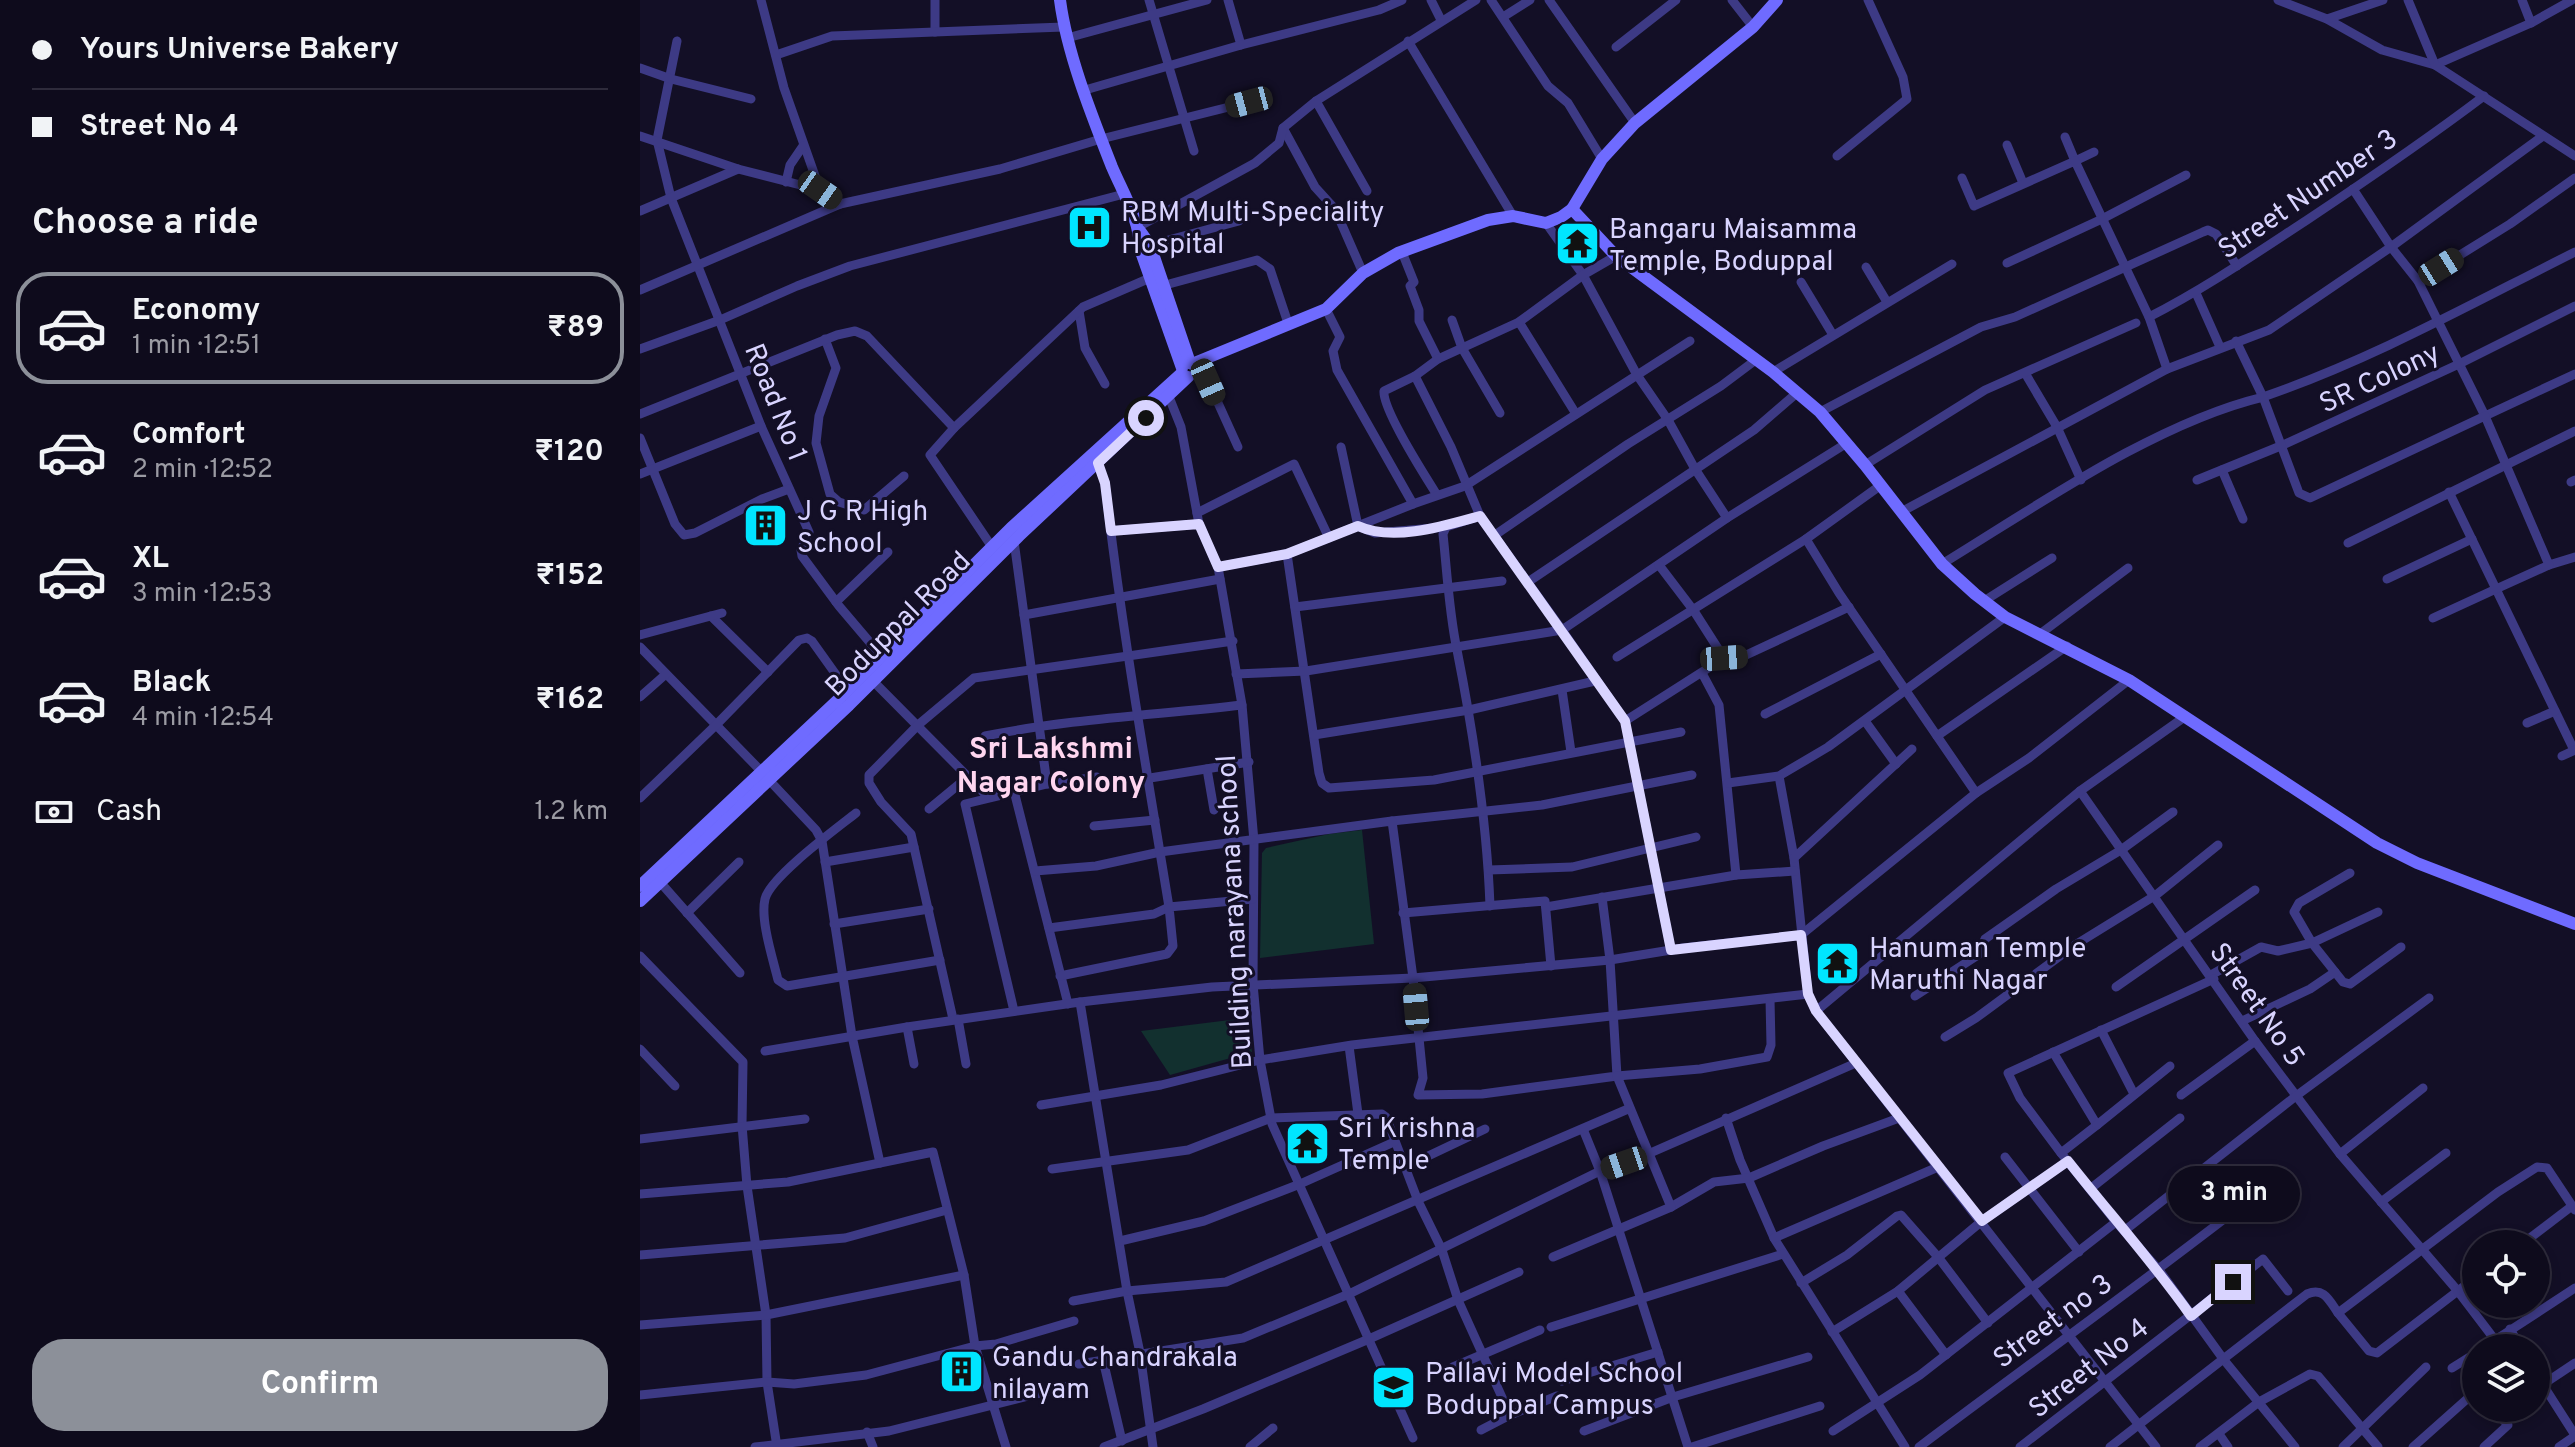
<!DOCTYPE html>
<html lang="en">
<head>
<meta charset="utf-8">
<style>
  body { margin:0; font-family:Overpass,sans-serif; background:#1c1929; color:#f1f3f6; height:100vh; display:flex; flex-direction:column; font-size:30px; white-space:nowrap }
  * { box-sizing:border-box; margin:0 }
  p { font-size:26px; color:#9b9ba3 }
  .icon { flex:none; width:44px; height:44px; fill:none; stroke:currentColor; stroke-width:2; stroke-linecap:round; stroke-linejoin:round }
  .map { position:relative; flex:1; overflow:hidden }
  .side { display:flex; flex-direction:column; background:#0e0b1c; width:640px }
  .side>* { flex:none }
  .hud { display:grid; align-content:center; height:176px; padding:0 32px; background:#0e0b1c }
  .tools { position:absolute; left:1822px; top:1230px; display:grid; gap:16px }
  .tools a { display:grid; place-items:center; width:88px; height:88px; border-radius:50%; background:#0e0b1c; box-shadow:0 4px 12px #0003,0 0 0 2px #2e2b3b; font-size:40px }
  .end { position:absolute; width:36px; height:36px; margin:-18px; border:10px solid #d9d4ff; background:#111; box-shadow:0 0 0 4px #111 }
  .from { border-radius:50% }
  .bubble { position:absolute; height:56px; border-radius:28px; background:#0e0b1c; box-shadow:0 4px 12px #0003,0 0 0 2px #2e2b3b; font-size:26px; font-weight:700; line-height:56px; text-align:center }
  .car { position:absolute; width:24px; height:48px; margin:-24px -12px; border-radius:10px; box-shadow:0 0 6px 2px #0007; background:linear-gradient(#222 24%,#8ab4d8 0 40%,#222 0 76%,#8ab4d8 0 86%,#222 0) }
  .hud b { display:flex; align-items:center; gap:28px; height:76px; font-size:30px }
  .hud b+b { border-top:2px solid #2e2b3b }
  .hud i { width:20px; height:20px; background:#f1f3f6 }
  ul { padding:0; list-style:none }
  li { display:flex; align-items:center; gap:24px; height:112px; margin:0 16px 12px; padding:0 16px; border:4px solid transparent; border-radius:32px }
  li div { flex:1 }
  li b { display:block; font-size:30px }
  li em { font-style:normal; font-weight:700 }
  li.current { border-color:#8c9099 }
  li>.icon { width:72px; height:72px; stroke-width:1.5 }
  h2 { padding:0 32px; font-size:36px; line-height:96px }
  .pay { display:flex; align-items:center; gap:20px; height:88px; padding:0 32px; font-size:30px }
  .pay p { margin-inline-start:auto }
  .button { display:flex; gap:16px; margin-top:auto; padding:16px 32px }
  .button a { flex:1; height:92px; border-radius:32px; background:#8c9099; color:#fff; font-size:32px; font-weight:700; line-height:92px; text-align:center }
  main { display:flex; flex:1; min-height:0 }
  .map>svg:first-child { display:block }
  .green { fill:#12302f }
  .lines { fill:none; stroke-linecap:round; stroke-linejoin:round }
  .street { stroke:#3d3a85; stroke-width:9 }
  .secondary { stroke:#6f6bff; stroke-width:12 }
  .route { stroke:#d9d4ff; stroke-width:10 }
  .labels { text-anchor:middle; stroke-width:6; stroke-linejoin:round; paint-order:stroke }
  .street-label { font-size:28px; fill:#d9d4ff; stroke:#130f26 }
  .poi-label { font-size:28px; fill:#d9d4ff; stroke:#130f26; text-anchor:start }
  .neighbourhood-label { font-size:30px; font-weight:bold; fill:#ffd6f0; stroke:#130f26 }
</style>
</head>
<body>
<main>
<section class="side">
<div class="hud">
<b><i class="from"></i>Yours Universe Bakery</b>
<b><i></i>Street No 4</b>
</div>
<h2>Choose a ride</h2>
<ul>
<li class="current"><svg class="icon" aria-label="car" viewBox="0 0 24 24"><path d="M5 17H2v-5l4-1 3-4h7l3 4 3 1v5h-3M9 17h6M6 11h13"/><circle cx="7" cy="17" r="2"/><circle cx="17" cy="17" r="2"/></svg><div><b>Economy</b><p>1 min · 12:51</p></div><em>₹89</em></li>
<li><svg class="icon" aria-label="car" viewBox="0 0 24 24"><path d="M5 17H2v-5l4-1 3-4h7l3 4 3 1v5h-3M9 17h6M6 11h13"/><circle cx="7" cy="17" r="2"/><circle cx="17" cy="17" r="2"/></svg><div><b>Comfort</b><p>2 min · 12:52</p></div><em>₹120</em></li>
<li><svg class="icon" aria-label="car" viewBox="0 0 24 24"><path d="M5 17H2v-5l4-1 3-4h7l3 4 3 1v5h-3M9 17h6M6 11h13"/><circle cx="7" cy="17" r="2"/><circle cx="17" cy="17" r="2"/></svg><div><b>XL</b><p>3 min · 12:53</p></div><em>₹152</em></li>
<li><svg class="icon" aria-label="car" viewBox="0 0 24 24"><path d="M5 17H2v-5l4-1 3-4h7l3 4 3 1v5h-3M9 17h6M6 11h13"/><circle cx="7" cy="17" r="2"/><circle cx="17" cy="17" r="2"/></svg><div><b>Black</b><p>4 min · 12:54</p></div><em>₹162</em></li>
</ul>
<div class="pay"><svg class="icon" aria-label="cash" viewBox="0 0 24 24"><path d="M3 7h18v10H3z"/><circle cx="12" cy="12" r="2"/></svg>Cash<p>1.2 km</p></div>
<div class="button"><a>Confirm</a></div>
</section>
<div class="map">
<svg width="1935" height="1447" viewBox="0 0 1935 1447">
  <rect width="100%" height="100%" fill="#130f26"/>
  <g class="green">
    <polygon points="722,830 734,944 620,958 622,853 626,848 689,834"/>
    <polygon points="606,1018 612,1052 530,1075 501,1031"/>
  </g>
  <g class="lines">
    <g class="street">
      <polyline points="509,0 554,151"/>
      <polyline points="588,0 601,45"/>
      <polyline points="791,0 801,20"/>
      <polyline points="851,0 908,86 928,103 962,159"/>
      <polyline points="909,0 995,123"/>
      <polyline points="1092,0 1113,27"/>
      <polyline points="1638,0 1687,19 1742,50 1795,65 1891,23 1932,0"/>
      <polyline points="1768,0 1795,65 1935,156"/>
      <polyline points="1882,0 1891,23"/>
      <polyline points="863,17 890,0"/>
      <polyline points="1687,19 1743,0"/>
      <polyline points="295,32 295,0"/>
      <polyline points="427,38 567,0"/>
      <polyline points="37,41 17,140 31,198 121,426 169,532 161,550 162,556 199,606 244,659"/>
      <polyline points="768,41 873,216"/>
      <polyline points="976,47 1036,0"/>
      <polyline points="136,55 192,36 424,27"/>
      <polyline points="0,68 31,79 111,99"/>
      <polyline points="445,90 601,45 739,10 762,0"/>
      <polyline points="676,101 727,191"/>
      <polyline points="643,128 675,187 695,209 723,273"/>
      <polyline points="0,136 98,169 180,190 144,88 121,0"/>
      <polyline points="1425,137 1435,161 1454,152"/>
      <polyline points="1367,145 1383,183"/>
      <polyline points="1197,156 1267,99 1263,77 1228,0"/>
      <polyline points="1322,178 1334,206 1435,161 1509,317 1527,369"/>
      <polyline points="146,182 150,165 163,146"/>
      <polyline points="1713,189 1751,247 1778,281 1845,416 1935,374"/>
      <polyline points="180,190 200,204 360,169 461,139 609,102"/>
      <polyline points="0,211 98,169"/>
      <polyline points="906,223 943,275 997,375 1028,420 1055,469 1087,518"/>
      <polyline points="498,227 615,163 639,143 643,128 676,101 836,0"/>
      <polyline points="510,245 599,221"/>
      <polyline points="762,252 774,282 770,286 779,310 779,321 798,359"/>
      <polyline points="1367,263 1462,219 1546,175"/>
      <polyline points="1226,267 1247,302"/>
      <polyline points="1778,281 1870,224 1935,178"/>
      <polyline points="1161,282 1193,335"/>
      <polyline points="518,287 617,260 630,269 648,323"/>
      <polyline points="0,290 200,204"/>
      <polyline points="1556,293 1580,347"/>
      <polyline points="686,309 700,337 693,351 697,370 773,504"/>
      <polyline points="439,311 445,348 465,384"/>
      <path d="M1509,317C1564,289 1615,254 1667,220C1727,180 1786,140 1844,96"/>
      <polyline points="812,320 822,348 860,413"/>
      <polyline points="879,322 936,414"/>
      <polyline points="185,339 196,368 179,416 176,443 190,494 199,502 224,510 264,476"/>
      <path d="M1596,341L1623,397C1731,360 1833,303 1935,252"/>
      <polyline points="0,349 80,320 157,286 210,266 484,194"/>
      <polyline points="559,361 598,447"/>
      <polyline points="1133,372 1312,264"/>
      <polyline points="1385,373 1417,427 1441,480"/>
      <polyline points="775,376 811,447 840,516 922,630 1087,518 1207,443"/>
      <polyline points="529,397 541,427 559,524 578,567 602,705 614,841 613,984 620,1060 632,1124 773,1438"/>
      <polyline points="1180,412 1341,327 1375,317 1563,232 1568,230 1576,234 1597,266"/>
      <polyline points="0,414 197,335 215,331 227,336 314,428 443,307 510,278"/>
      <polyline points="314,428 290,455 352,547"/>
      <polyline points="0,438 35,524 44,535 55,533 122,499 149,489"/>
      <polyline points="701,447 718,526 735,533 806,527"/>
      <polyline points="1225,465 1345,390 1496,323"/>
      <polyline points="1582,470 1603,519"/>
      <polyline points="0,474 121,426"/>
      <polyline points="1557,480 1643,445 1819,364 1935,306"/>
      <polyline points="1931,482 1935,480"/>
      <polyline points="1241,485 1166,539 1199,593 1336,793"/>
      <path d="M797,495C785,476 742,409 744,391L775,376L798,359L879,322L943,275L976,256"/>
      <polyline points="1261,512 1527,369 1629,330 1751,247 1903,136"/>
      <polyline points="557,513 654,464 689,538"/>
      <path d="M840,516L806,527L803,534C807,572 809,612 817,650C833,731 847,824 850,906"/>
      <polyline points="471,531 559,524"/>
      <polyline points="855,535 988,444 1081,386 1117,359"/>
      <polyline points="374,541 407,784"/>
      <polyline points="1708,543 1935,431"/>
      <polyline points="647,554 679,773 682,783 689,788 794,780 1041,732"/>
      <path d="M1302,564C1397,506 1515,423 1623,397L1659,493L1670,498L1845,416L1909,565L1935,557"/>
      <polyline points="1019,565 1054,611 1084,658 1104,656 1209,607"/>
      <polyline points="1909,565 1856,589 1934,750"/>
      <polyline points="578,567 647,554 773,504 825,486 1050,341"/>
      <polyline points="1747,579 1832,539"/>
      <polyline points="888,582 1114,430 1158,392"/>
      <polyline points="1344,601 1412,558"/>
      <polyline points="196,602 248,552"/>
      <polyline points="655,607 862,581"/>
      <polyline points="384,615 580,579"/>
      <polyline points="71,616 128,672"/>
      <polyline points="1793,618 1856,589 1809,492"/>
      <polyline points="1400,634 1488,568"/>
      <polyline points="0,635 82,613"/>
      <polyline points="0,647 122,772"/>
      <polyline points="977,657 1166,539"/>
      <polyline points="1062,673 1079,705 1096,875"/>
      <polyline points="596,674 666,671 922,630 985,721 1031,950"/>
      <polyline points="233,681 348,797"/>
      <polyline points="922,690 931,752"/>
      <polyline points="0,697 26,674"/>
      <polyline points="1125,714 1241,654"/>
      <polyline points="985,721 1084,658"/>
      <polyline points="1225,721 1256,764"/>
      <polyline points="1887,723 1915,711"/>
      <polyline points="674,735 829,710 955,681"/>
      <path d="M345,736C429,719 516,715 602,705"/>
      <polyline points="1297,736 1427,646"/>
      <polyline points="1922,756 1935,750"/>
      <polyline points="567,769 574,810"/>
      <polyline points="1139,776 1154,858 1168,994 1176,1011 1516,1447"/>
      <polyline points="510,778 609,762"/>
      <polyline points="129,780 176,830 182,841 212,1036 240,1163"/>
      <polyline points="1088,783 1139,776 1188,747 1365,617"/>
      <polyline points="374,791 428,1004"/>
      <polyline points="1440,791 1615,1041 1700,1154 1783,1088"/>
      <polyline points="0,798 76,725 159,640 167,638 172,641 207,690"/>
      <polyline points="289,809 329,776"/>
      <path d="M216,813C196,829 130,877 125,899C120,920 133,959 138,980L147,986L300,960"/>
      <polyline points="752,821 902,805 1052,775"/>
      <polyline points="454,826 515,820"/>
      <polyline points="1154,858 1272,749"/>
      <polyline points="185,862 274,847"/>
      <polyline points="849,870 932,867 1056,837"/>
      <polyline points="395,871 456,866 520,852 752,821 773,978 783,1078 778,1095 842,1094 977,1076 970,960 962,897"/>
      <polyline points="20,882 100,973"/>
      <polyline points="906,907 1096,875 1155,871"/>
      <polyline points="47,913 99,862"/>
      <polyline points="763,913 905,901 911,966"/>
      <polyline points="194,924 289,909"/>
      <path d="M409,928L514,914L529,907C506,766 481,625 465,483L456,459"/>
      <polyline points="0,956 103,1062 102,1125 107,1186 126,1315 127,1382 137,1447"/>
      <polyline points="1695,972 1703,982 1710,984 1761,947"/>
      <polyline points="1571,975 1621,947 1638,951 1672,943 1738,912"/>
      <polyline points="420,976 527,954 533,946 529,907 613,899"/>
      <polyline points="1574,979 1368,1073 1380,1098 1421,1153 1476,1222 1519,1270 1584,1360 1655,1447"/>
      <polyline points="1476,987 1615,890"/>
      <polyline points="1275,996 1338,955 1345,939 1416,889 1481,850 1533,812"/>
      <polyline points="440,1002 572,987 773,978 970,960 1043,948 1161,935 1336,793 1389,758 1489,680"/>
      <polyline points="374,1011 325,804 407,784 457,777"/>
      <polyline points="1176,1011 1440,791 1546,716"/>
      <polyline points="313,1019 271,834 241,802 229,783 229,775 278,725 334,678 593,641"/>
      <polyline points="318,1019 326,1064"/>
      <polyline points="1602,1021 1670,989 1695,972 1672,943 1654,912 1659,903 1710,873"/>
      <polyline points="267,1027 274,1064"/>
      <polyline points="1461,1030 1494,1094"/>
      <polyline points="1305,1037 1336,1018 1435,945 1516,895 1578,845"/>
      <polyline points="709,1046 718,1114"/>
      <polyline points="0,1049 35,1086"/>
      <polyline points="125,1051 267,1027 440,1002 487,1291 500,1353 513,1447"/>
      <polyline points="1413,1052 1457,1125 1421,1153"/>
      <polyline points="1541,1095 1615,1041"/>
      <polyline points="401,1105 521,1085 620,1060 712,1045 1168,994"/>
      <polyline points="1086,1118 1100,1160 1134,1238 1265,1447"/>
      <polyline points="1457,1125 1530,1066"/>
      <polyline points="943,1129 960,1171 1048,1447"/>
      <polyline points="0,1139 165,1119"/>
      <polyline points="1700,1154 1817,1290 1855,1340"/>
      <polyline points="1365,1157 1439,1252"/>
      <polyline points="765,1167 845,1129"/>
      <polyline points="412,1169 548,1150 631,1118 742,1114 746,1117 778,1201 802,1250 818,1300 870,1415 917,1396"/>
      <polyline points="1450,1189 1540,1118"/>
      <polyline points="0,1194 148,1182 293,1152 324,1275 335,1346 366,1447"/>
      <polyline points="1741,1202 1806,1153"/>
      <polyline points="1031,1207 1074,1182 1109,1178 1183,1146 1259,1118"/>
      <polyline points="1484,1231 1656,1096 1789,998"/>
      <polyline points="1134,1238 1298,1167"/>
      <polyline points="480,1241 564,1221 660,1184 754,1142"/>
      <polyline points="1882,1244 1932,1206"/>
      <polyline points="0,1255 205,1238 307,1210"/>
      <polyline points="913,1257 1031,1207 977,1076 1060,1069 1127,1057 1131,1045 1130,999"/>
      <polyline points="1161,1283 1207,1255 1257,1216 1261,1215 1298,1257 1348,1323"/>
      <polyline points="1258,1291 1306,1355"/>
      <polyline points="433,1301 487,1291 586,1282 988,1109"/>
      <polyline points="1698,1313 1729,1351 1737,1353 1836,1277"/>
      <polyline points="0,1325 126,1315 324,1275"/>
      <polyline points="911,1327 1143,1254"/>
      <polyline points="1870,1329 1881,1348"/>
      <polyline points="1192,1332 1258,1291 1342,1221 1428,1161"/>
      <polyline points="1843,1348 1935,1288"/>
      <polyline points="463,1360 482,1441"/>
      <polyline points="439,1364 603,1338 709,1294 960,1171 1008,1154 1216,1063"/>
      <polyline points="813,1367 900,1330"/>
      <polyline points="1812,1368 1836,1353"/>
      <polyline points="1896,1374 1935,1435"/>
      <polyline points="922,1381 1018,1352"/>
      <polyline points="1902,1385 1935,1363"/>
      <polyline points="0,1395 127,1382 154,1384 226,1375 335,1346 356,1344 434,1321"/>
      <polyline points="841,1430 870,1415"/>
      <polyline points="944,1431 1033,1397 1168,1357"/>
      <polyline points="1193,1431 1280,1375 1476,1222"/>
      <polyline points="227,1432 233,1447"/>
      <polyline points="1579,1434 1588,1447"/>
      <polyline points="115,1447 249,1431 432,1385"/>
      <polyline points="464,1447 563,1409 729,1339 879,1272"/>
      <polyline points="610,1447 633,1428"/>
      <polyline points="1052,1447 1180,1406"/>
      <path d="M1279,1447C1389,1364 1501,1284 1610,1199"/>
      <polyline points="1380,1447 1623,1259 1648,1291"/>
      <path d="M1470,1447L1667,1294C1684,1287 1689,1300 1698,1313L1858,1192L1897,1167L1907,1168L1935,1210"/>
      <polyline points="1560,1447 1619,1402 1670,1374 1678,1376 1738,1447"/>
      <polyline points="1703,1447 1786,1367"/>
      <polyline points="1773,1447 1836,1391"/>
      <polyline points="1844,1447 1868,1425 1852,1408"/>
      <polyline points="1919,1447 1935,1436"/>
    </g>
    <g class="secondary">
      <path d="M420,0C427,54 452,116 472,167C483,193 500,220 500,249L542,368"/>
      <polyline points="932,209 976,256 1133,372 1180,412 1225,465 1302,564 1335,594 1365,617 1489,680 1737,843 1777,863 1935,924"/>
      <polyline points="500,231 510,245 550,363"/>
      <polyline points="552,364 686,309 723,273 758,253 848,220 873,216 906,223 921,217 932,209 962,159 995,123 1113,27 1137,0"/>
      <polyline points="0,886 202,696 371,528 542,373"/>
      <polyline points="0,901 209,705 379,536 548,377"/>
    </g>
  </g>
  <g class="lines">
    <path class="route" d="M506,418L458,463L465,483L471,531L559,524L578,567L647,554L718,526C753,542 804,526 840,516L985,721L1031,950L1161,935L1168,994L1176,1011L1342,1221L1428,1161C1469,1213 1513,1262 1551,1316L1593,1282"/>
  </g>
  <defs>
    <symbol id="hospital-square" viewBox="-11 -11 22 22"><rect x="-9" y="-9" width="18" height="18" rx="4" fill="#00e5ff" stroke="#130f26"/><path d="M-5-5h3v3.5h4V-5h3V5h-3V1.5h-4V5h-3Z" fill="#111"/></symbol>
    <symbol id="temple-square" viewBox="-11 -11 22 22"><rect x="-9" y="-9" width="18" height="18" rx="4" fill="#00e5ff" stroke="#130f26"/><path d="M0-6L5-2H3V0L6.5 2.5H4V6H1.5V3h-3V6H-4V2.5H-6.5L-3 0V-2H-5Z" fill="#111"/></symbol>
    <symbol id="building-square" viewBox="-11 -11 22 22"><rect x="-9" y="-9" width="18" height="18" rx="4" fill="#00e5ff" stroke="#130f26"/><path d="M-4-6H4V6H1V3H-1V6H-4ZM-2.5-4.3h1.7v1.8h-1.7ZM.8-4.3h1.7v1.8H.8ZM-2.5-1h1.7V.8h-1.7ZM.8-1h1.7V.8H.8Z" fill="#111"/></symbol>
    <symbol id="school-square" viewBox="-11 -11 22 22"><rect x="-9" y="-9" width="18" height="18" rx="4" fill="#00e5ff" stroke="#130f26"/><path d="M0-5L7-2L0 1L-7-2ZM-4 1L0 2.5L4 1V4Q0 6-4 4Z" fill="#111"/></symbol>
  </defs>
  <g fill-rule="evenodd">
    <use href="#hospital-square" x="424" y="202" width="51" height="51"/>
    <use href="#temple-square" x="912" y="218" width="51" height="51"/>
    <use href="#building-square" x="100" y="500" width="51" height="51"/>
    <use href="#temple-square" x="1172" y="938" width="51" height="51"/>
    <use href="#temple-square" x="642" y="1118" width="51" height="51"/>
    <use href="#building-square" x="296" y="1346" width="51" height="51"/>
    <use href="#school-square" x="728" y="1362" width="51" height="51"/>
  </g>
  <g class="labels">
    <g class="street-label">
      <text transform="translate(1667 193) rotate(-34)" y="10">Street Number 3</text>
      <text transform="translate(1739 377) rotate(-25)" y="10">SR Colony</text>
      <text transform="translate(137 402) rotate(68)" y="10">Road No 1</text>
      <text transform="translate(257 623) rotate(-45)" y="10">Boduppal Road</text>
      <text transform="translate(593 912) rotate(-93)" y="10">Building narayana school</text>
      <text transform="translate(1618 1004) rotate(55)" y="10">Street No 5</text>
      <text transform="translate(1412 1320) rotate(-36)" y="10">Street no 3</text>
      <text transform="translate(1448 1367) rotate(-38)" y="10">Street No 4</text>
    </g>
    <g class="poi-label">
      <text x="481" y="221">RBM Multi-Speciality<tspan x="481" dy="32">Hospital</tspan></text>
      <text x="969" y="238">Bangaru Maisamma<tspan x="969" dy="32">Temple, Boduppal</tspan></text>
      <text x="157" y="520">J G R High<tspan x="157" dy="32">School</tspan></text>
      <text x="1229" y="957">Hanuman Temple<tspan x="1229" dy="32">Maruthi Nagar</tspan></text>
      <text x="698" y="1137">Sri Krishna<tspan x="698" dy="32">Temple</tspan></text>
      <text x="352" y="1366">Gandu Chandrakala<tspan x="352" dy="32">nilayam</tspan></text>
      <text x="785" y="1382">Pallavi Model School<tspan x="785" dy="32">Boduppal Campus</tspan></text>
    </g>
    <g class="neighbourhood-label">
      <text x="411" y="758">Sri Lakshmi<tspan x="411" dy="34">Nagar Colony</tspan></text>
    </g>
  </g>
</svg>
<div class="tools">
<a><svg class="icon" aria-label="locate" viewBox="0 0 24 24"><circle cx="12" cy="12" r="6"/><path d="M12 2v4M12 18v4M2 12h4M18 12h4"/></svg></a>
<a><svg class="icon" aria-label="layers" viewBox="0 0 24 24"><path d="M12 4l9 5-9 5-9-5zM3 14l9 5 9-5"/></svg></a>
</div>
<i class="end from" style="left:506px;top:418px"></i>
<i class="end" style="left:1593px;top:1282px"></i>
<div class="bubble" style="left:1528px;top:1166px;width:132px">3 min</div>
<i class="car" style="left:609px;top:102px;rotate:255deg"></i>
<i class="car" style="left:180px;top:190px;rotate:125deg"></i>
<i class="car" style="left:1801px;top:267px;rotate:58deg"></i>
<i class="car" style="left:568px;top:382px;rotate:156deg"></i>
<i class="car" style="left:1084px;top:658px;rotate:86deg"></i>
<i class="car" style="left:776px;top:1007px;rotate:355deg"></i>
<i class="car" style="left:984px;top:1163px;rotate:251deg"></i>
</div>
</main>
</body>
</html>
